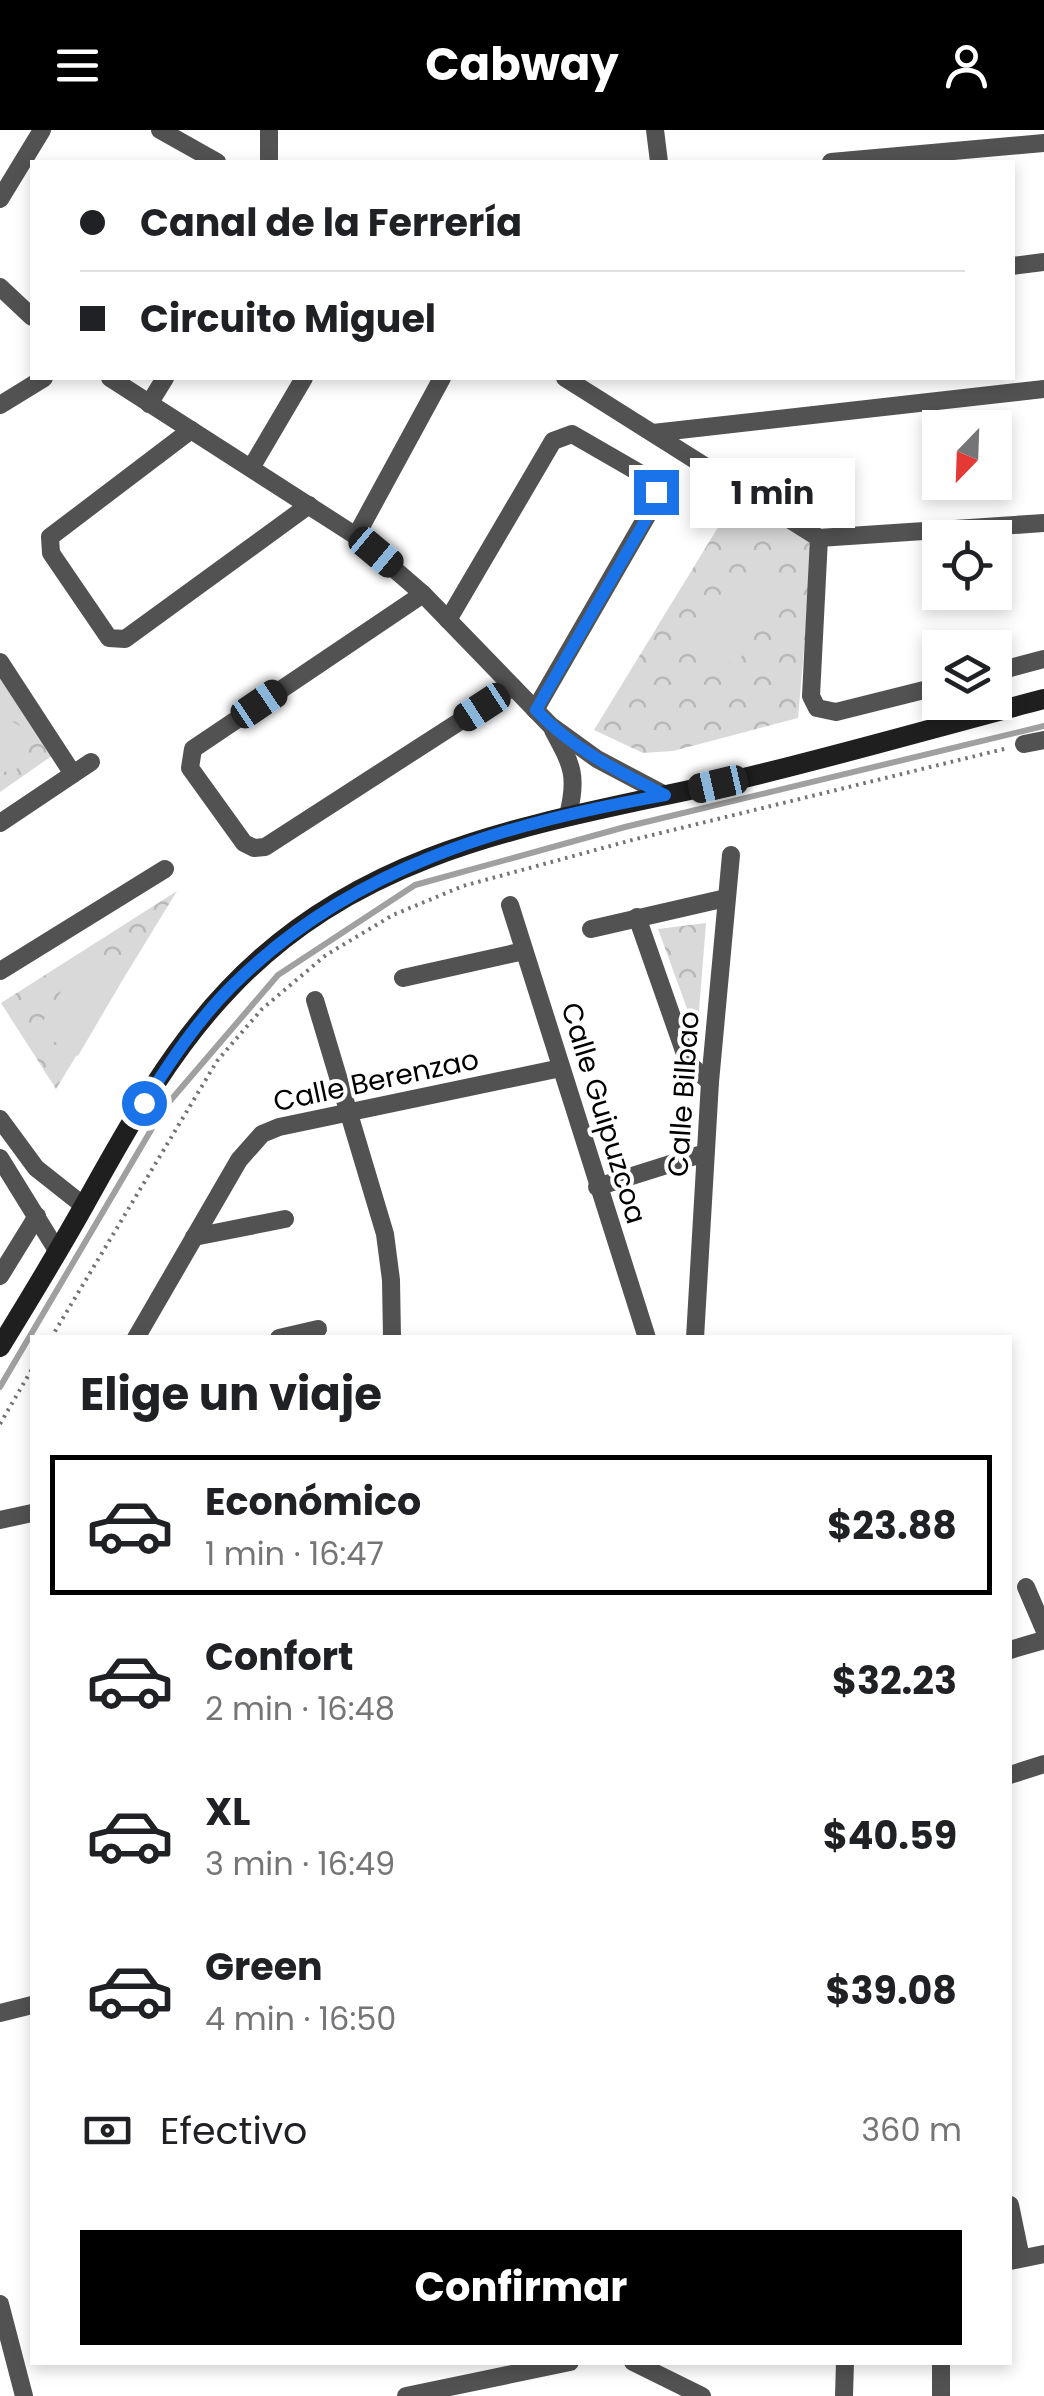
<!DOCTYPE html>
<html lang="es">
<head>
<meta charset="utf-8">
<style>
  body { margin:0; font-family:Poppins,sans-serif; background:#f2f2f2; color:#202124; height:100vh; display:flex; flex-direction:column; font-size:38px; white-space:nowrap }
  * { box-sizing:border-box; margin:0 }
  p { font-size:32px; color:#757577 }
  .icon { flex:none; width:55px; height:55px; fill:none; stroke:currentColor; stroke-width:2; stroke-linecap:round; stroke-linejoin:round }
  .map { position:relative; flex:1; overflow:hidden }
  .panel { position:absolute; left:30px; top:1205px; width:982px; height:1030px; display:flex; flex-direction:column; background:#fff; border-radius:0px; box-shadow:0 5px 15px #0003 }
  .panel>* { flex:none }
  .guide { position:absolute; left:30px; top:30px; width:985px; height:220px; border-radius:0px; box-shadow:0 5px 15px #0003; display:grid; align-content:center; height:220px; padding:0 50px; background:#fff }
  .needle { width:65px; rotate:203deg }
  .buttons { position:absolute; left:922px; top:280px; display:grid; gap:20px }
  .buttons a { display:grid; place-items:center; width:90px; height:90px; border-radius:0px; background:#fff; box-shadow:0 5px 15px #0003; font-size:50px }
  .end { position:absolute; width:45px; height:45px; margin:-22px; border:12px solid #1a73e8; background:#fff; box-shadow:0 0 0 5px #fff }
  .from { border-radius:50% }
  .bubble { position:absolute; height:70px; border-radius:0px; background:#fff; box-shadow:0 5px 15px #0003; font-size:32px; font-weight:700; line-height:70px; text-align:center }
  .car { position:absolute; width:30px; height:60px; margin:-30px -15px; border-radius:12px; box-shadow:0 0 8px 2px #0007; background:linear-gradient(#222 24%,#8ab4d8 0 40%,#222 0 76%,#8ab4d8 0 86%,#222 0) }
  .guide b { display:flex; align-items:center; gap:35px; height:95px; font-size:38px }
  .guide b+b { border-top:2px solid #e0e0e0 }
  .guide i { width:25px; height:25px; background:#202124 }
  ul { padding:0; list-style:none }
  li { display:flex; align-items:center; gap:30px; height:140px; margin:0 20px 15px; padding:0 30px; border:5px solid transparent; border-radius:0px }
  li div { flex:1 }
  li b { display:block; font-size:38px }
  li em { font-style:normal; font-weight:700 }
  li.current { border-color:#000 }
  li>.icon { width:90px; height:90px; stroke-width:1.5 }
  h2 { padding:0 50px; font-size:45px; line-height:120px }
  .pay { display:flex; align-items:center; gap:25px; height:110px; padding:0 50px; font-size:38px }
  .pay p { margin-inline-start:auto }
  .button { display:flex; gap:20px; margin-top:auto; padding:20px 50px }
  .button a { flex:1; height:115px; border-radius:0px; background:#000; color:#fff; font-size:40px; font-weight:700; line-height:115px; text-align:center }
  header { display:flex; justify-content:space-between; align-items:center; height:130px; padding:0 50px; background:#000; color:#fff; font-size:45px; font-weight:700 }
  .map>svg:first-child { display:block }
  .forest { fill:url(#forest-crowns) }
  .pitch { fill:#d9d9d9 }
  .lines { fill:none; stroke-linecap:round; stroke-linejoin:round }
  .stream { stroke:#a0a0a0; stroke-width:6 }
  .path { stroke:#747474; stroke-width:4; stroke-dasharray:2.5 5; stroke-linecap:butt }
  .street { stroke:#525252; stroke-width:18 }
  .secondary { stroke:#1f1f1f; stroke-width:20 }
  .route { stroke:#1a73e8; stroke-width:12 }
  .labels { text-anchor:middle; stroke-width:8; stroke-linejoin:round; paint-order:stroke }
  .street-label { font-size:28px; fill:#000; stroke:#fff }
</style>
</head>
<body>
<header><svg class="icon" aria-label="menu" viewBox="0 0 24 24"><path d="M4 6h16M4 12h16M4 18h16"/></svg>Cabway<svg class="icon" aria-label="person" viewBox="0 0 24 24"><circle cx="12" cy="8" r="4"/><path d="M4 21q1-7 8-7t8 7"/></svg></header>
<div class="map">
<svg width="1044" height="2266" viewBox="0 0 1044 2266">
  <defs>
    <pattern id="forest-crowns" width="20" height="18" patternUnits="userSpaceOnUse" patternTransform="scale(2.5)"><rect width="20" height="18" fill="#d9d9d9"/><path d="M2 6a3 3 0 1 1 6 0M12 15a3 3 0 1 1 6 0" fill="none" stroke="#b8b8b8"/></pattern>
  </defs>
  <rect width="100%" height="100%" fill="#fff"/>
  <g class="forest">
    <polygon points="739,363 814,408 798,588 673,621 643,623 594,600"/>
    <polygon points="0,539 56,623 0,662"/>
    <polygon points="177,761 56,959 1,873"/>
    <polygon points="706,793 697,906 658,799"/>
  </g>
  <g class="pitch">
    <polygon points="736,438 779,463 736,536 693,511"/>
    <polygon points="0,584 35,605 13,646 0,638"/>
    <polygon points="79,832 119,856 78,926 37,901"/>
  </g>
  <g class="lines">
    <polyline class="stream" points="0,1257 164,978 278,845 415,755 625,697 1044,596"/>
    <g class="path">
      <polyline points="51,1208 217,931 262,879 326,825 393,785 463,756 636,709 1008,618"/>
      <polyline points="0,1294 32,1239"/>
    </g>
    <g class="street">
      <polyline points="160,0 217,32"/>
      <polyline points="269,0 269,32"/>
      <polyline points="655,0 659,32"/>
      <polyline points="831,32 1044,13"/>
      <polyline points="0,69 42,0"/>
      <polyline points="1012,136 1044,132"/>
      <polyline points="0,157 32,187"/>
      <polyline points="110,248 356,406 423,464 550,595 597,629 665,665"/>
      <polyline points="565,248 819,408 811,566 817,578 836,582 940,556"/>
      <polyline points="149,274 165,248"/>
      <polyline points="0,275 44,248"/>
      <polyline points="191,300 50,407 51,423 109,508 125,509 309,375"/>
      <polyline points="653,303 1044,259"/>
      <polyline points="251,338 304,248"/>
      <polyline points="356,406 442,248"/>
      <polyline points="819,408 1044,393"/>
      <polyline points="423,464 193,619 190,638 244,713 254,718 265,717 513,557"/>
      <polyline points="448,490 553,311 572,304 650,349 656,362 655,372 535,580"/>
      <polyline points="0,532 73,644"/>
      <polyline points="995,542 1044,529"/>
      <path d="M553,600C572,635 578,646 568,685"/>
      <polyline points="1024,614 1044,610"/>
      <polyline points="0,693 91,632"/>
      <polyline points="510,775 647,1208"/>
      <polyline points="637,787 684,921 690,935 710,952"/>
      <polyline points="591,799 726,768"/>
      <polyline points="0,841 165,739"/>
      <polyline points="403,848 524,821"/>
      <polyline points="315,870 385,1104 391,1150 392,1208"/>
      <polyline points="0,989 36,1038 84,1076"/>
      <polyline points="0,1028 58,1122"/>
      <polyline points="597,1057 705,1023"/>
      <polyline points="194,1107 285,1089"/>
      <polyline points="0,1146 37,1086"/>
      <polyline points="136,1208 239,1030 262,1004 279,997 561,938"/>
      <polyline points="279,1208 318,1199"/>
      <polyline points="695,1208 710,952 731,725"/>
      <polyline points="0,1390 32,1383"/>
      <polyline points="1026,1457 1044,1499"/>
      <polyline points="1010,1520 1044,1510"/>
      <polyline points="1010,1645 1044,1634"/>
      <polyline points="0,1883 32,1875"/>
      <polyline points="1010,2075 1021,2128"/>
      <polyline points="1010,2131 1044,2124"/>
      <polyline points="0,2174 24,2266"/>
      <polyline points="633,2232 702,2266"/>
      <polyline points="941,2232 941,2266"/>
      <polyline points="406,2266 570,2232"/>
      <polyline points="844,2266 845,2232"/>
    </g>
    <path class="secondary" d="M0,1217C29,1170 58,1122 85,1074C127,999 168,923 228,860C369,710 554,692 744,648C844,624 944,595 1044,569"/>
  </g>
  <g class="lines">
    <path class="route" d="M144,973C170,932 197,891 231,857C350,737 503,694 665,665C619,642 571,618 536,580L656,372V362"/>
  </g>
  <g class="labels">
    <g class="street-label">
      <text transform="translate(376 950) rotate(-12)" y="10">Calle Berenzao</text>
      <text transform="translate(683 964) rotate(-86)" y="10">Calle Bilbao</text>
      <text transform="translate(604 983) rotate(73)" y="10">Calle Guipuzcoa</text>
    </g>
  </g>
</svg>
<div class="buttons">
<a><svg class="needle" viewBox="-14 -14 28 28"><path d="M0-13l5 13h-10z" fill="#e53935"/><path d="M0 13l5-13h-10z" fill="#757577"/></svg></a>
<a><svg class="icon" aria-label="locate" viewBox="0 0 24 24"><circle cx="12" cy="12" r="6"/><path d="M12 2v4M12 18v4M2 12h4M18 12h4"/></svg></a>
<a><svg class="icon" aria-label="layers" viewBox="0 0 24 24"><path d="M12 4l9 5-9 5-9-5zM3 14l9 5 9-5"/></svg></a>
</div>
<i class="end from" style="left:144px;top:973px"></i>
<i class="end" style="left:656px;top:362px"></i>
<div class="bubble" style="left:690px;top:328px;width:165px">1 min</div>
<i class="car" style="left:376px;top:422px;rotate:130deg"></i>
<i class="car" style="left:259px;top:574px;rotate:56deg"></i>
<i class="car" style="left:482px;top:577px;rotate:237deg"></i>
<i class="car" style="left:718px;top:654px;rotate:257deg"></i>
<div class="guide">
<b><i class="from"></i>Canal de la Ferrería</b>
<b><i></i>Circuito Miguel</b>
</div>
<section class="panel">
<h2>Elige un viaje</h2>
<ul>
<li class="current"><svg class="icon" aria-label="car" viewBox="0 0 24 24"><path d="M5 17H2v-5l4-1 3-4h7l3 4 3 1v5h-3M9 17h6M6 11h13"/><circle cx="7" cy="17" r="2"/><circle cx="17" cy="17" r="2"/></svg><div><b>Económico</b><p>1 min · 16:47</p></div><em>$23.88</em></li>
<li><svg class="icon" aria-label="car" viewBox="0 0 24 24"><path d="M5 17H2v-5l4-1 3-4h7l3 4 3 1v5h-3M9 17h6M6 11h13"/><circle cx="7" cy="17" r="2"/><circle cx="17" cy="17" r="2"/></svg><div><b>Confort</b><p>2 min · 16:48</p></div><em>$32.23</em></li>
<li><svg class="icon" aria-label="car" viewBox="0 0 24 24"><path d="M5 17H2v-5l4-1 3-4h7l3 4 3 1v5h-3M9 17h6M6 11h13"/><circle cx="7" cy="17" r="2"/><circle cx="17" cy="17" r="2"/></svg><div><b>XL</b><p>3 min · 16:49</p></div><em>$40.59</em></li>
<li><svg class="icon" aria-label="car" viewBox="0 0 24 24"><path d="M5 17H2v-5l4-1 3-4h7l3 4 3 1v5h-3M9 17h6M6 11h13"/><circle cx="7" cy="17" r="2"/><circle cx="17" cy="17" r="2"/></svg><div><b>Green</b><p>4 min · 16:50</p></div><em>$39.08</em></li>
</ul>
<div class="pay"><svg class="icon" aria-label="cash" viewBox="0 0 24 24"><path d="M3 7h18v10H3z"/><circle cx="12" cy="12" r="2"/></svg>Efectivo<p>360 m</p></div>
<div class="button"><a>Confirmar</a></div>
</section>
</div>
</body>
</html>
